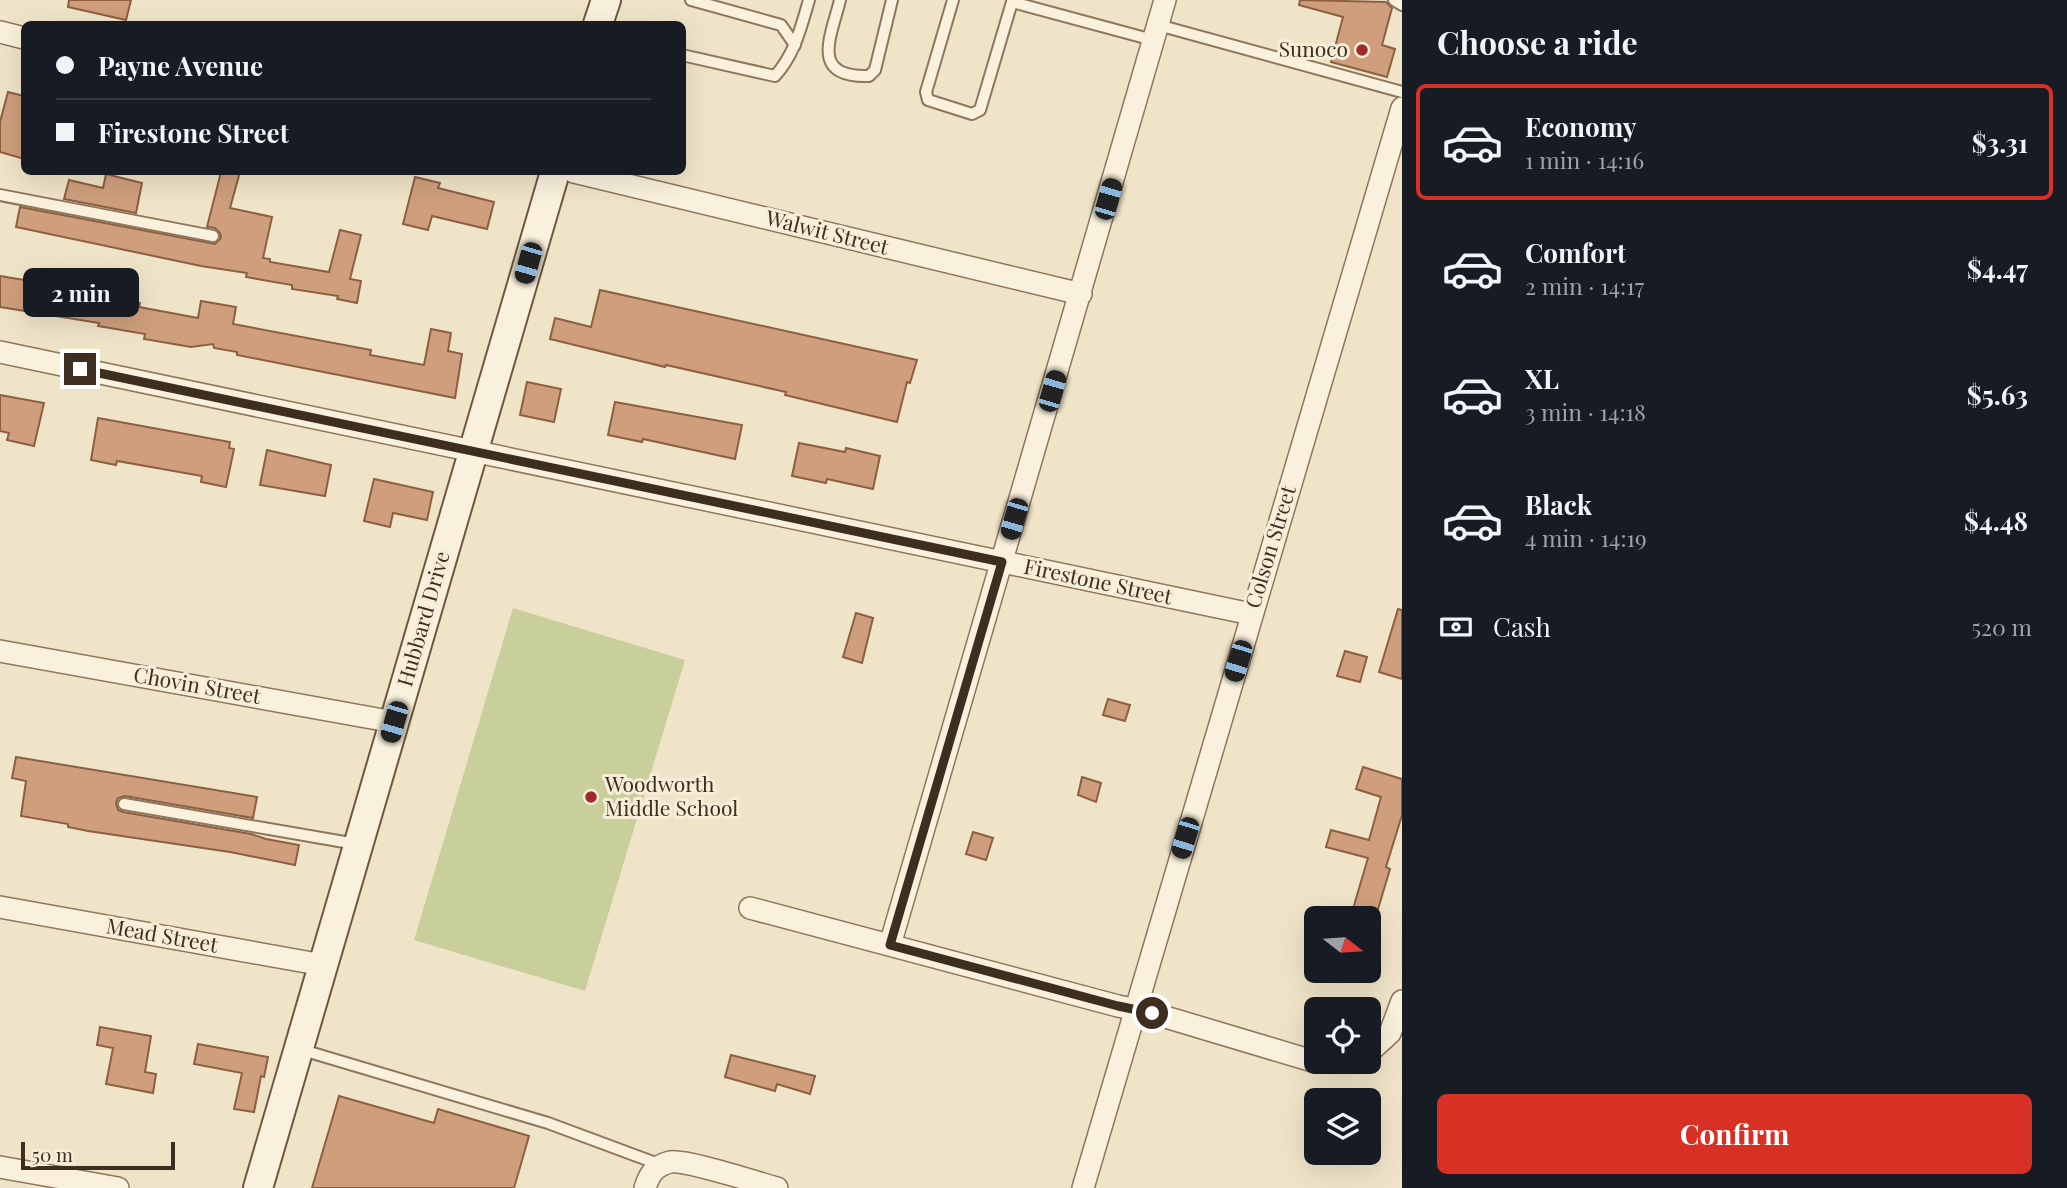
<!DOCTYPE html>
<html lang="en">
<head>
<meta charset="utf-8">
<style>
  body { margin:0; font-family:"Playfair Display",serif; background:#20242c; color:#f1f3f6; height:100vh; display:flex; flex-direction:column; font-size:26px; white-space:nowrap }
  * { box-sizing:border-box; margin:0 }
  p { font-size:23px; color:#9ea1a6 }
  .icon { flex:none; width:38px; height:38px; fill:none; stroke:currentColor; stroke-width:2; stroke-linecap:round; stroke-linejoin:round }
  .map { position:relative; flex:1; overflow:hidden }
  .drawer { display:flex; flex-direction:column; background:#171b24; width:665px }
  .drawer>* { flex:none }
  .banner { position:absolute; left:21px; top:21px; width:665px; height:154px; border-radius:10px; box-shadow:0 7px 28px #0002; display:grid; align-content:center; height:154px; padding:0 35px; background:#171b24 }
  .needle { width:46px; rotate:107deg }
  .fabs { position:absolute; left:1304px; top:906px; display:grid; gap:14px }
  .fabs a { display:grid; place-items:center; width:77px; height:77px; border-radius:10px; background:#171b24; box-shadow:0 7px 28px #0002; font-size:35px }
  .scale { position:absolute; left:21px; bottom:18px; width:154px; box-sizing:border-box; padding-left:7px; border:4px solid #3d2e20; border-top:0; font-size:19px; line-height:24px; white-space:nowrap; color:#3d2e20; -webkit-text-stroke:5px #f7eed8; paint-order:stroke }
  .end { position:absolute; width:32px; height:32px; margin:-16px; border:9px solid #3d2e20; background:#fff; box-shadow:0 0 0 4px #fff }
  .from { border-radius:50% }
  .bubble { position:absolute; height:49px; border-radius:10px; background:#171b24; box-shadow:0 7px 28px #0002; font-size:23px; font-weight:700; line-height:49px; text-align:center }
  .car { position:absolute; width:21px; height:42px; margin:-21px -10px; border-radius:9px; box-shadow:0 0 5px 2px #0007; background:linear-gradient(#222 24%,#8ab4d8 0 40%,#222 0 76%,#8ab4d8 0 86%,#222 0) }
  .banner b { display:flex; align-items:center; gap:24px; height:66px; font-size:26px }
  .banner b+b { border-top:2px solid #363941 }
  .banner i { width:18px; height:18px; background:#f1f3f6 }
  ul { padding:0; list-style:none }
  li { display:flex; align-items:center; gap:21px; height:116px; margin:0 14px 10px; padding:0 21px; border:4px solid transparent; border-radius:10px }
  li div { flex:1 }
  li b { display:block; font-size:26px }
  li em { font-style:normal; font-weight:700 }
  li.on { border-color:#d93025 }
  li>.icon { width:63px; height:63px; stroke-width:1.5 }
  h2 { padding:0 35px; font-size:32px; line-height:84px }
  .pay { display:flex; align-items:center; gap:18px; height:77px; padding:0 35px; font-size:26px }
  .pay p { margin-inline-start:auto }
  .primary-button { display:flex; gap:14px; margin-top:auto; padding:14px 35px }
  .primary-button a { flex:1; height:80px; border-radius:10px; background:#d93025; color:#fff; font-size:28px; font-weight:700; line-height:80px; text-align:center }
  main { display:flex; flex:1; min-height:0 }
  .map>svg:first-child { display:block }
  .green { fill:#c9cf9b }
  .building { fill:#cf9f7d; stroke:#8d5f41; stroke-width:2 }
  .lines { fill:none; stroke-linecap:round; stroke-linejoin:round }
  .lane-casing { stroke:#8d765c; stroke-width:14 }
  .street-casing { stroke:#8d765c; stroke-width:24 }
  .secondary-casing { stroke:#6f573f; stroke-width:32 }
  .lane { stroke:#faf1dc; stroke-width:10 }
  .street { stroke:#faf1dc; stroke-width:21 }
  .secondary { stroke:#faf1dc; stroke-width:28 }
  .route { stroke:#3d2e20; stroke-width:9 }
  .poi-dot { fill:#9e2a2b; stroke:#f7eed8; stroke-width:2.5 }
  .labels { text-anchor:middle; stroke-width:6; stroke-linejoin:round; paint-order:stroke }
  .poi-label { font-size:21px; fill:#3d2e20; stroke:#f7eed8; text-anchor:end }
  .street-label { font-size:21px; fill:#3d2e20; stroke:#f7eed8 }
</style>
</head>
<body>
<main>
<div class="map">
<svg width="1402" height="1188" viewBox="0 0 1402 1188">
  <rect width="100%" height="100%" fill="#f0e4c8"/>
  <polygon class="green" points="513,608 685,660 585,991 414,940"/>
  <g class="building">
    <polygon points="69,0 131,0 126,20 68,7"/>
    <polygon points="1300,0 1386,2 1392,8 1382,45 1395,49 1387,77 1331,62 1343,17 1299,5"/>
    <polygon points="8,92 24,96 24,159 0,152 0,122"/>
    <polygon points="221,172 240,172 230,208 272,217 263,258 270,259 270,262 329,272 340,230 361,235 350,279 361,281 357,303 337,299 338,296 292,289 292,285 246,277 247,273 201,266 16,227 20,207 215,244 221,238 220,233 215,228 207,227"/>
    <polygon points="106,174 142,183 136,213 64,199 69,180 103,188"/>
    <polygon points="415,177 440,183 438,188 494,202 487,229 432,216 428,230 403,224"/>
    <polygon points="0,276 96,292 96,295 140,303 139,307 198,318 201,301 236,307 233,324 371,350 370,355 424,365 431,329 451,333 448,351 462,354 455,398 237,355 237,352 214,348 213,344 191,347 144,339 145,334 98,326 99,323 0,307"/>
    <polygon points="600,290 917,360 910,383 907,382 897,422 785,395 786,392 666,365 665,367 550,339 555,318 591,327"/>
    <polygon points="527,382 561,389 554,422 520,415"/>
    <polygon points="0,395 44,403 34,446 7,440 9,433 0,431"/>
    <polygon points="615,402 742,425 735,459 643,439 642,442 608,435"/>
    <polygon points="98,418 230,442 229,448 234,449 226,487 201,482 202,476 117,461 116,465 91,460"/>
    <polygon points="799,443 845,452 846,448 880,456 873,489 827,479 826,483 792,476"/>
    <polygon points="267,450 331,465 325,496 260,485"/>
    <polygon points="374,479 433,492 427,520 393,513 390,527 364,521"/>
    <polygon points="1398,609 1402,610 1402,679 1379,672"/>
    <polygon points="856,613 873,618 862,663 843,657"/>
    <polygon points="1345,651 1367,657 1360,682 1337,676"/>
    <polygon points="1108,699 1130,705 1125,721 1103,715"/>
    <polygon points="16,757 257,797 253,818 125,796 118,798 116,803 118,810 123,812 251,834 266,839 299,845 295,865 230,852 88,831 68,827 68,824 21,816 26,781 12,778"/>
    <polygon points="1363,767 1402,779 1402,815 1386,867 1390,869 1375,919 1350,919 1368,858 1326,847 1331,830 1369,840 1381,797 1356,789"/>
    <polygon points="1082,777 1101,783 1096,802 1078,795"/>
    <polygon points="973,832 993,838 986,860 966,854"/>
    <polygon points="100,1027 151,1036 145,1072 156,1074 153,1093 106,1084 113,1048 97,1045"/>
    <polygon points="198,1044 268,1057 264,1077 261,1076 254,1112 234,1109 242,1073 194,1064"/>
    <polygon points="731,1055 815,1076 810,1094 777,1084 775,1091 725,1077"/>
    <polygon points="339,1096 434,1123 438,1109 529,1136 514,1188 312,1188"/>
  </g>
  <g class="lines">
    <defs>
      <g id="lane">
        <polyline points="691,0 781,25 795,45"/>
        <path d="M840,0C831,37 809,78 869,76L875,70L892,0"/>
        <polyline points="953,0 926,92 928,100 972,114 980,110 1012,2 1153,40"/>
        <polyline points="1394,0 1402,5"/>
        <polyline points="1158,25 1402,92"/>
        <path d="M682,55L775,76C795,54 801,27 809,0"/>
        <polyline points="0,195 213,236"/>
        <polyline points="124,804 356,844"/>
        <polyline points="299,1049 548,1123 661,1165"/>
      </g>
      <g id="street">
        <polyline points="0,32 24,38"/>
        <polyline points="574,172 1081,294"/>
        <polyline points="0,352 1251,614"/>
        <polyline points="0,651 394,722"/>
        <polyline points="0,907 323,965"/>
        <polyline points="750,908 1118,1006 1152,1013 1316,1062"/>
        <polyline points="890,945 1165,0"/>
        <polyline points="1368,1053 1390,1033 1402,1001"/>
        <polyline points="1319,1062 1346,1062"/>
        <polyline points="0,1167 118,1188"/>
        <path d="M645,1188C649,1174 655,1166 670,1162C685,1159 758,1183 777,1188"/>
        <polyline points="1083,1188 1402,108"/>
      </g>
      <g id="secondary">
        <polyline points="598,24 606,0"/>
        <polyline points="258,1188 555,172"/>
      </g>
    </defs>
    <use href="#lane" class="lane-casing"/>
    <use href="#street" class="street-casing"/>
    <use href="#secondary" class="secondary-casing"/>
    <use href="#lane" class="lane"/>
    <use href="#street" class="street"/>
    <use href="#secondary" class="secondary"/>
  </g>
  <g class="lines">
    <polyline class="route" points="80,369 1002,562 890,945 1118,1006 1152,1013"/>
  </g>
  <g class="poi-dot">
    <circle cx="1362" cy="50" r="7"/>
    <circle cx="591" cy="797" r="7"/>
  </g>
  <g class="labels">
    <g class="poi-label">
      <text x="1348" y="57">Sunoco</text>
      <text x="605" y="792" text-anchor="start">Woodworth<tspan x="605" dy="24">Middle School</tspan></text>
    </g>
    <g class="street-label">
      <text transform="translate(827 233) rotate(14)" y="7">Walwit Street</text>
      <text transform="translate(1271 547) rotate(-73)" y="7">Colson Street</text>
      <text transform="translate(1098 582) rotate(12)" y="7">Firestone Street</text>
      <text transform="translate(424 619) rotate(-74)" y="7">Hubbard Drive</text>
      <text transform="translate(197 686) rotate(10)" y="7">Chovin Street</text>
      <text transform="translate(162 936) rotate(10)" y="7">Mead Street</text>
    </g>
  </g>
</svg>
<div class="fabs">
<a><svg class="needle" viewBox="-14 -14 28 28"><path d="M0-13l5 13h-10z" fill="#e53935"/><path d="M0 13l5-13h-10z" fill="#9ea1a6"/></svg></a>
<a><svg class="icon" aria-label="locate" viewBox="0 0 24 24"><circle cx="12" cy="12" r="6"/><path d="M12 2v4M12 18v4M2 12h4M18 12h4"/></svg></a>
<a><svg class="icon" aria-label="layers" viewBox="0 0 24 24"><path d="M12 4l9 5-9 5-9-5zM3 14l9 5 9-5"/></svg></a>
</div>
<div class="scale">50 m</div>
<i class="end from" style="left:1152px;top:1013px"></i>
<i class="end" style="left:80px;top:369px"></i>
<div class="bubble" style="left:23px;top:268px;width:116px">2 min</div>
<i class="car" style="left:1108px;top:199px;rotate:16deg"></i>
<i class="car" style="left:528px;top:263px;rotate:196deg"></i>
<i class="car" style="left:1052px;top:391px;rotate:16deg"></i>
<i class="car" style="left:1014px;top:519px;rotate:196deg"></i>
<i class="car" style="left:1238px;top:661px;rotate:197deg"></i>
<i class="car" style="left:394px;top:722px;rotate:196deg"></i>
<i class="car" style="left:1185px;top:838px;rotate:197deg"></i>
<div class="banner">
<b><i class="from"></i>Payne Avenue</b>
<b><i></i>Firestone Street</b>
</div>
</div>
<section class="drawer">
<h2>Choose a ride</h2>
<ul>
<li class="on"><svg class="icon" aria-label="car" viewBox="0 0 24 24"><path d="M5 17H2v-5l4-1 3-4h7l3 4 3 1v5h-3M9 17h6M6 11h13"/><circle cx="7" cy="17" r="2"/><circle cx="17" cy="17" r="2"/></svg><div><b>Economy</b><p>1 min · 14:16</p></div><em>$3.31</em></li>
<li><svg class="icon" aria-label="car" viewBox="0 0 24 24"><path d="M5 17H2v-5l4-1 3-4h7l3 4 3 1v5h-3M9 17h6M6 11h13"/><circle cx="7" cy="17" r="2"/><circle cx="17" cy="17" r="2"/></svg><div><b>Comfort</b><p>2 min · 14:17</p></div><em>$4.47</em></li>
<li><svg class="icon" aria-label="car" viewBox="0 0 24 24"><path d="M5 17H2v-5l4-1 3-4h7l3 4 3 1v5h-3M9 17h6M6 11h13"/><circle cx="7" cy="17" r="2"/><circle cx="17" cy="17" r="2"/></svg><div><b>XL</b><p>3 min · 14:18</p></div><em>$5.63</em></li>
<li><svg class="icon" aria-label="car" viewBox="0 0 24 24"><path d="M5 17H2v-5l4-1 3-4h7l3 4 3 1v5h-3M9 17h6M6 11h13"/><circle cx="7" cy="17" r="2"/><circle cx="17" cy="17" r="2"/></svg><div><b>Black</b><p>4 min · 14:19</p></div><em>$4.48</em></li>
</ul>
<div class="pay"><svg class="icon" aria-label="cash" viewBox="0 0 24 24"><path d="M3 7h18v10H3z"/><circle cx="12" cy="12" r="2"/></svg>Cash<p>520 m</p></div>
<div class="primary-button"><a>Confirm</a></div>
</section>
</main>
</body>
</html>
